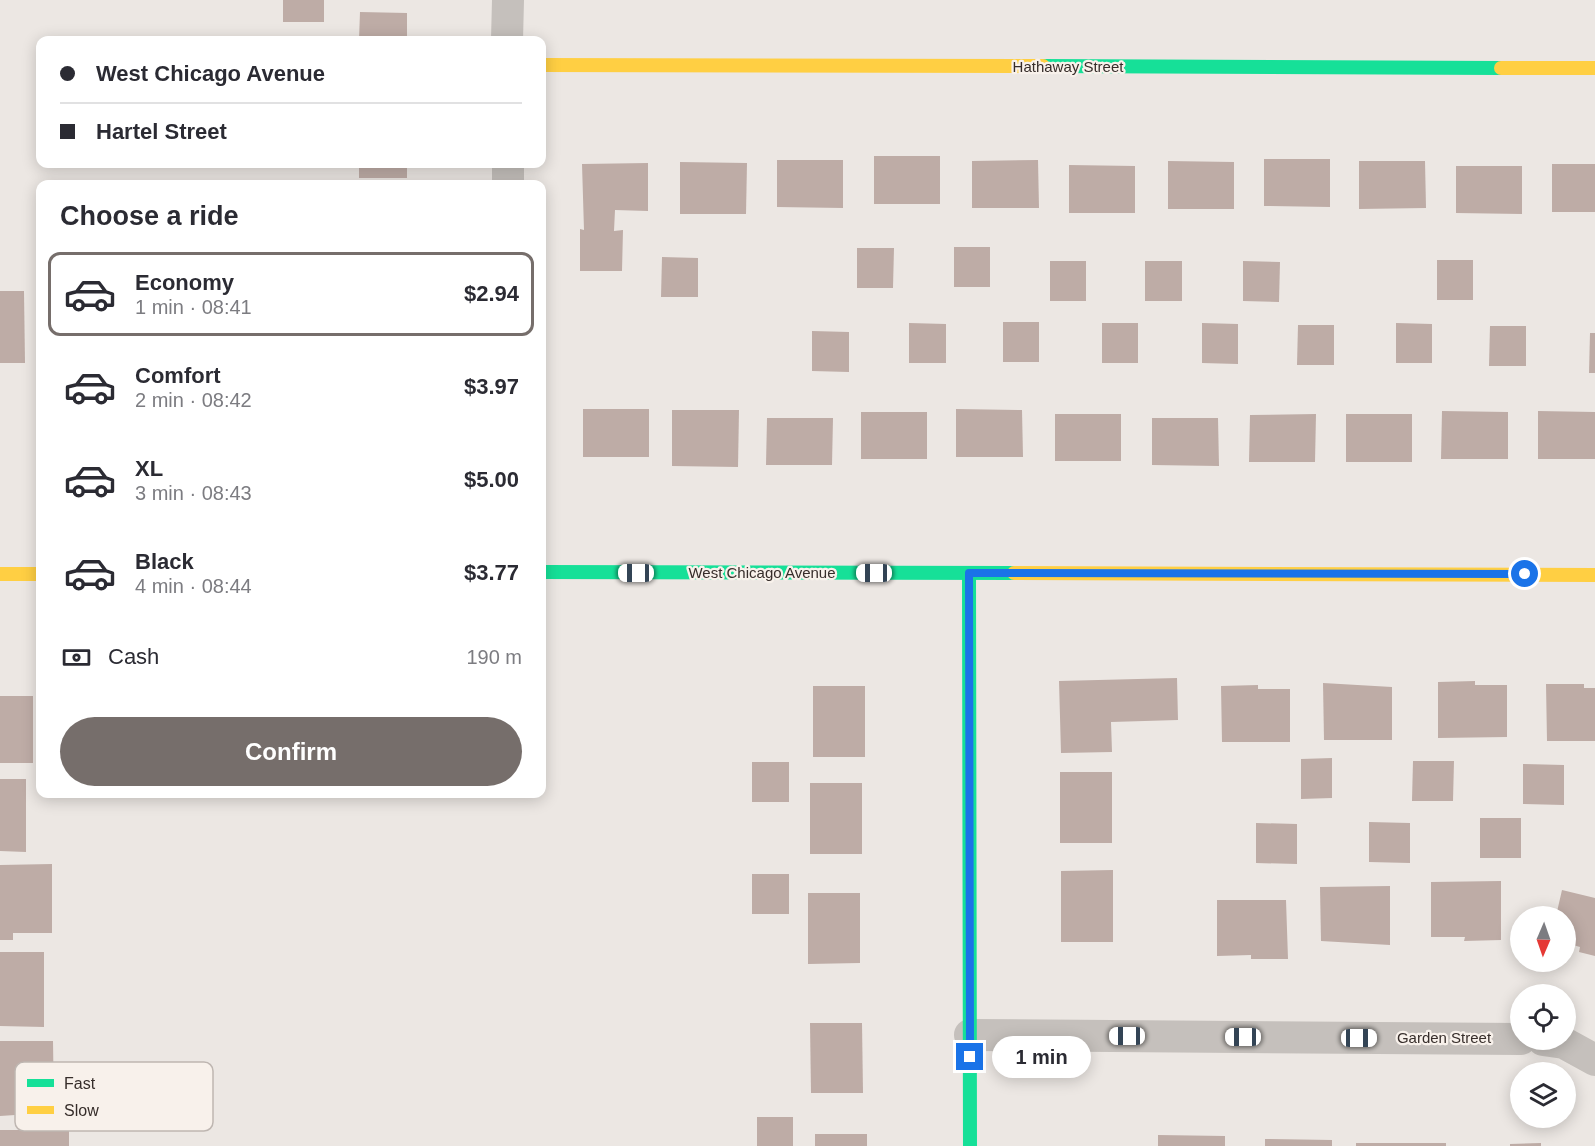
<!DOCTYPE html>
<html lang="en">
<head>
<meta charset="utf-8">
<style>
  body { margin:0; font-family:Arial,sans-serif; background:#f7f7f7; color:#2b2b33; height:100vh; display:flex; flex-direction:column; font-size:22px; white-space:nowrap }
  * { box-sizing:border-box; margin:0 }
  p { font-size:20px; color:#7c7c81 }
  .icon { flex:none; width:33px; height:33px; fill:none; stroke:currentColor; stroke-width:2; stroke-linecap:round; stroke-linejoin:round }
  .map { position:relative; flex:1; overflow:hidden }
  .drawer { position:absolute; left:36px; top:180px; width:510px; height:618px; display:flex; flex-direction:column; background:#fff; border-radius:12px; box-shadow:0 3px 15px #0003 }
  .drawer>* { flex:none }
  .hud { position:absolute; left:36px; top:36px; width:510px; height:132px; border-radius:12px; box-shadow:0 3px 15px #0003; display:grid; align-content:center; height:132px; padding:0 24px; background:#fff }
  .needle { width:39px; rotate:182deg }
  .buttons { position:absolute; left:1510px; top:906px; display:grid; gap:12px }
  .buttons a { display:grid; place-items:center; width:66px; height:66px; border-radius:50%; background:#fff; box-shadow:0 3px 15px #0003; font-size:30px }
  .end { position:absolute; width:27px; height:27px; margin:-14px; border:8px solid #1a73e8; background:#fff; box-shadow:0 0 0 3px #fff }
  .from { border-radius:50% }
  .bubble { position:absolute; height:42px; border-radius:21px; background:#fff; box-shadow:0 3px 15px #0003; font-size:20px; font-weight:600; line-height:42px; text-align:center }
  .car { position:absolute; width:18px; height:36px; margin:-18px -9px; border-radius:8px; box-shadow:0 0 4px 2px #0007; background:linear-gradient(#fff 24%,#345 0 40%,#fff 0 76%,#345 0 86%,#fff 0) }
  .hud b { display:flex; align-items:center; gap:21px; height:57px; font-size:22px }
  .hud b+b { border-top:2px solid #e1e1e2 }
  .hud i { width:15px; height:15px; background:#2b2b33 }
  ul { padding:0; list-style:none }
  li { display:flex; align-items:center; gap:18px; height:84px; margin:0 12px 9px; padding:0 12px; border:3px solid transparent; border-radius:12px }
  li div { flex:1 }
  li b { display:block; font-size:22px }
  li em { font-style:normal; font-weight:600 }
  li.on { border-color:#766e6b }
  li>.icon { width:54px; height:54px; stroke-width:1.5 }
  h2 { padding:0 24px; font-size:27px; line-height:72px }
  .pay { display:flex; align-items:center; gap:15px; height:66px; padding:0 24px; font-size:22px }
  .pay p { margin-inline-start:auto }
  .button { display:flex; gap:12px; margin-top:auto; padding:12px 24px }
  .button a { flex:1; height:69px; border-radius:36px; background:#766e6b; color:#fff; font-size:24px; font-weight:600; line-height:69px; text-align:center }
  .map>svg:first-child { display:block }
  .building { fill:#beaca6 }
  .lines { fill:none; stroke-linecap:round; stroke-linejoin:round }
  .street { stroke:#c5c0bc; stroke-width:32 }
  .fast { stroke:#16e098; stroke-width:14 }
  .slow { stroke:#ffcf43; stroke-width:14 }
  .route { stroke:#1a73e8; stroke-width:8 }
  .labels { text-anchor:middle; stroke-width:4.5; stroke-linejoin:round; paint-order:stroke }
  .street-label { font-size:15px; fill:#362d2a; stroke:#f8f1eb }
  .key { fill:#f8f1eb; stroke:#beb6b1; stroke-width:1.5 }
  .key-label { font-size:16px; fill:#362d2a }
</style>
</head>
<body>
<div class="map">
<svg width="1595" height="1146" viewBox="0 0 1595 1146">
  <rect width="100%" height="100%" fill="#ece7e3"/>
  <g class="building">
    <rect x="283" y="0" width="41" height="22"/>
    <polygon points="360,12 407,13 407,40 359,40"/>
    <rect x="874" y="156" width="66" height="48"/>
    <polygon points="1264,159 1330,159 1330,207 1264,206"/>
    <polygon points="777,160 843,160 843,208 777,207"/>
    <polygon points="1038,160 1039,208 972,208 972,161"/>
    <polygon points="1168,161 1234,162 1234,209 1168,209"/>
    <polygon points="1359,161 1425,161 1426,208 1359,209"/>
    <polygon points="680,162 747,163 746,214 680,214"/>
    <polygon points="648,163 648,211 615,210 614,231 623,230 622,271 580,271 580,229 584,230 582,164"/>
    <rect x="359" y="164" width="48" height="14"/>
    <rect x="1552" y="164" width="43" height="48"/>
    <polygon points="1069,165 1135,166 1135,213 1069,213"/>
    <polygon points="1456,166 1522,166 1522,214 1456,213"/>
    <rect x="954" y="247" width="36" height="40"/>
    <polygon points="857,248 894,248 893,288 857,288"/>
    <polygon points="662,257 698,258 698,297 661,297"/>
    <rect x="1437" y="260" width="36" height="40"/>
    <rect x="1050" y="261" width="36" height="40"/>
    <rect x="1145" y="261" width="37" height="40"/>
    <polygon points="1243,261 1280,262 1279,302 1243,301"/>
    <polygon points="0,291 24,291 25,363 0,363"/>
    <rect x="1003" y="322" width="36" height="40"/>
    <polygon points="909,323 946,324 946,363 909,363"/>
    <rect x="1102" y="323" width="36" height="40"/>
    <polygon points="1202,323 1238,324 1238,364 1202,363"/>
    <polygon points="1396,323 1432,324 1432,363 1396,363"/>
    <polygon points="1298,325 1334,325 1334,365 1297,365"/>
    <polygon points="1490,326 1526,326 1526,366 1489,366"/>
    <polygon points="812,331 849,332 849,372 812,371"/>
    <polygon points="1590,333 1595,333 1595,373 1589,373"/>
    <rect x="583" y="409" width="66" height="48"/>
    <polygon points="956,409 1022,410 1023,457 956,457"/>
    <polygon points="672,410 739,410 738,467 672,466"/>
    <polygon points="1442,411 1508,412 1508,459 1441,459"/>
    <polygon points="1538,411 1595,412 1595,459 1538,459"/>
    <rect x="861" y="412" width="66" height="47"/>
    <rect x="1055" y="414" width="66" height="47"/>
    <polygon points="1316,414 1315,462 1249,462 1250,415"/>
    <rect x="1346" y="414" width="66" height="48"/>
    <polygon points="767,418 833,418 832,465 766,465"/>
    <polygon points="1152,418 1218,418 1219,466 1152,465"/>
    <polygon points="1177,678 1178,720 1111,722 1112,752 1061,753 1059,681"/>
    <polygon points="1475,681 1475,685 1507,685 1507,737 1438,738 1438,682"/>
    <polygon points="1323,683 1392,687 1392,740 1324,740"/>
    <polygon points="1546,684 1584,684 1584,688 1595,688 1595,741 1547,741"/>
    <polygon points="1258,685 1258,689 1290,689 1290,742 1222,742 1221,686"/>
    <rect x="813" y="686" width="52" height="71"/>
    <rect x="0" y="696" width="33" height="67"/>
    <polygon points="1332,758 1332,798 1301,799 1301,759"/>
    <polygon points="1413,761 1454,761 1453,801 1412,801"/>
    <rect x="752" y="762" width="37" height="40"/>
    <polygon points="1523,764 1564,765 1564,805 1523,804"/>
    <rect x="1060" y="772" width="52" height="71"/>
    <polygon points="0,779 26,779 26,852 0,851"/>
    <rect x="810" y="783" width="52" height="71"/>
    <rect x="1480" y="818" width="41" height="40"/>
    <polygon points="1369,822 1410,823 1410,863 1369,862"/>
    <polygon points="1256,823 1297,824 1297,864 1256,863"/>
    <polygon points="52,864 52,933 13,933 13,940 0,940 0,865"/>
    <polygon points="1113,870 1113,942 1061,942 1061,871"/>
    <rect x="752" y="874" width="37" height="40"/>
    <polygon points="1501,881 1501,940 1464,941 1465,937 1431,937 1431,882"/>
    <polygon points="1390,886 1390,945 1321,941 1320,887"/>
    <polygon points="1562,890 1595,898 1595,956 1579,952 1580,947 1566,943 1566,916 1556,916"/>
    <polygon points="808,893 860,893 860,963 808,964"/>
    <polygon points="1217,900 1286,900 1288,959 1251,959 1251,955 1217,956"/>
    <polygon points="0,952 44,952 44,1027 0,1026"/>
    <polygon points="810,1023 862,1023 863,1093 811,1093"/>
    <polygon points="0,1041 53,1041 54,1109 15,1110 15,1115 0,1116"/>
    <rect x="757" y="1117" width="36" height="29"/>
    <rect x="0" y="1130" width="69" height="16"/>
    <rect x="815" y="1134" width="52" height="12"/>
    <polygon points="1158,1135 1225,1136 1225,1146 1158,1146"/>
    <polygon points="1265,1139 1332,1140 1332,1146 1265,1146"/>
    <rect x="1356" y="1143" width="90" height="3"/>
    <polygon points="1541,1143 1541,1146 1510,1146 1510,1144"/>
  </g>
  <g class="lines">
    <g class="street">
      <polyline points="507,40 508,0"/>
      <polyline points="508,164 508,184"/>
      <polyline points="970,1035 1521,1039"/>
      <polyline points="1543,1040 1564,1043 1595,1060"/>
    </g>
    <g class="fast">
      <polyline points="1043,66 1501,68"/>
      <polyline points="542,572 1014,573"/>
      <polyline points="969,573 970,1146"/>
    </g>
    <g class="slow">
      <polyline points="542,65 1043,66"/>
      <polyline points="1501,68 1595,68"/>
      <polyline points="1014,573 1595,575"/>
      <polyline points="0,574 40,574"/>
    </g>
  </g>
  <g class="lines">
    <polyline class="route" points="970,1057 969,573 1525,574"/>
  </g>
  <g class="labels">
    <g class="street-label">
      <text x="1068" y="72">Hathaway Street</text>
      <text x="762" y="578">West Chicago Avenue</text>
      <text x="1444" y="1043">Garden Street</text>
    </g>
  </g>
  <rect x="15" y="1062" width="198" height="69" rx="9" class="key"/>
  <rect x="27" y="1079" width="27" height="8" fill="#16e098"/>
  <rect x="27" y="1106" width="27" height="8" fill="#ffcf43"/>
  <g class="key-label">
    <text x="64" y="1089">Fast</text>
    <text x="64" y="1116">Slow</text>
  </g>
</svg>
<div class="buttons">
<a><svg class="needle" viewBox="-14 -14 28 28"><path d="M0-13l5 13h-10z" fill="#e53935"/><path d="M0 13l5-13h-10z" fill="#7c7c81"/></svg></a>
<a><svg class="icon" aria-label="locate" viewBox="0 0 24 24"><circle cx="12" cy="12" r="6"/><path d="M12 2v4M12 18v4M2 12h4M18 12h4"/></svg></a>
<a><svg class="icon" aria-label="layers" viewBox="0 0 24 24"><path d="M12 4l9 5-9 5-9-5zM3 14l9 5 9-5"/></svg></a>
</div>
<i class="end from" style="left:1525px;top:574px"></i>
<i class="end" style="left:970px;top:1057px"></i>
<div class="bubble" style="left:992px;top:1036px;width:99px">1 min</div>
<i class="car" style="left:636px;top:573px;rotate:270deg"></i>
<i class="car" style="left:874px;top:573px;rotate:270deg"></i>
<i class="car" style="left:1127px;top:1036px;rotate:270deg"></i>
<i class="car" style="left:1243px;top:1037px;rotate:270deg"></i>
<i class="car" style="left:1359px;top:1038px;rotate:90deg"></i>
<div class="hud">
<b><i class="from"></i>West Chicago Avenue</b>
<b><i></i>Hartel Street</b>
</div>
<section class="drawer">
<h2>Choose a ride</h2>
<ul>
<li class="on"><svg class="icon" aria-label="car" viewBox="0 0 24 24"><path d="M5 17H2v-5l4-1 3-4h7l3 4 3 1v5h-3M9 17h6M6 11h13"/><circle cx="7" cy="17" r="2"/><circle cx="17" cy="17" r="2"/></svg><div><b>Economy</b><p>1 min · 08:41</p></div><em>$2.94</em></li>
<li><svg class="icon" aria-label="car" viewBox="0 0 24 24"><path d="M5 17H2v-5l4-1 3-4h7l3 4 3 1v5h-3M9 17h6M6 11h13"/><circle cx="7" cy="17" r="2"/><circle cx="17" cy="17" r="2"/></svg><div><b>Comfort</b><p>2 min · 08:42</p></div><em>$3.97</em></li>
<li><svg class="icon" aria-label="car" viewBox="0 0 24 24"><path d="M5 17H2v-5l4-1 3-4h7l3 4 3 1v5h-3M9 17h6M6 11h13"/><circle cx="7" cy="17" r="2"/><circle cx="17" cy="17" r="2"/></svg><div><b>XL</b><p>3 min · 08:43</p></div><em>$5.00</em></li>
<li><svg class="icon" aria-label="car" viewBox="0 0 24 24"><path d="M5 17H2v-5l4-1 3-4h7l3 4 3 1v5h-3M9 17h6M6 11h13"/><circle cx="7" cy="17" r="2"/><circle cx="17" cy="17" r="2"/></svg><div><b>Black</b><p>4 min · 08:44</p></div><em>$3.77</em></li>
</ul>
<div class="pay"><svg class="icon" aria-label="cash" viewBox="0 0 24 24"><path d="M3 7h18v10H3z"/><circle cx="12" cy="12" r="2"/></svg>Cash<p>190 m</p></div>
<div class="button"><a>Confirm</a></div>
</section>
</div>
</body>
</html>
